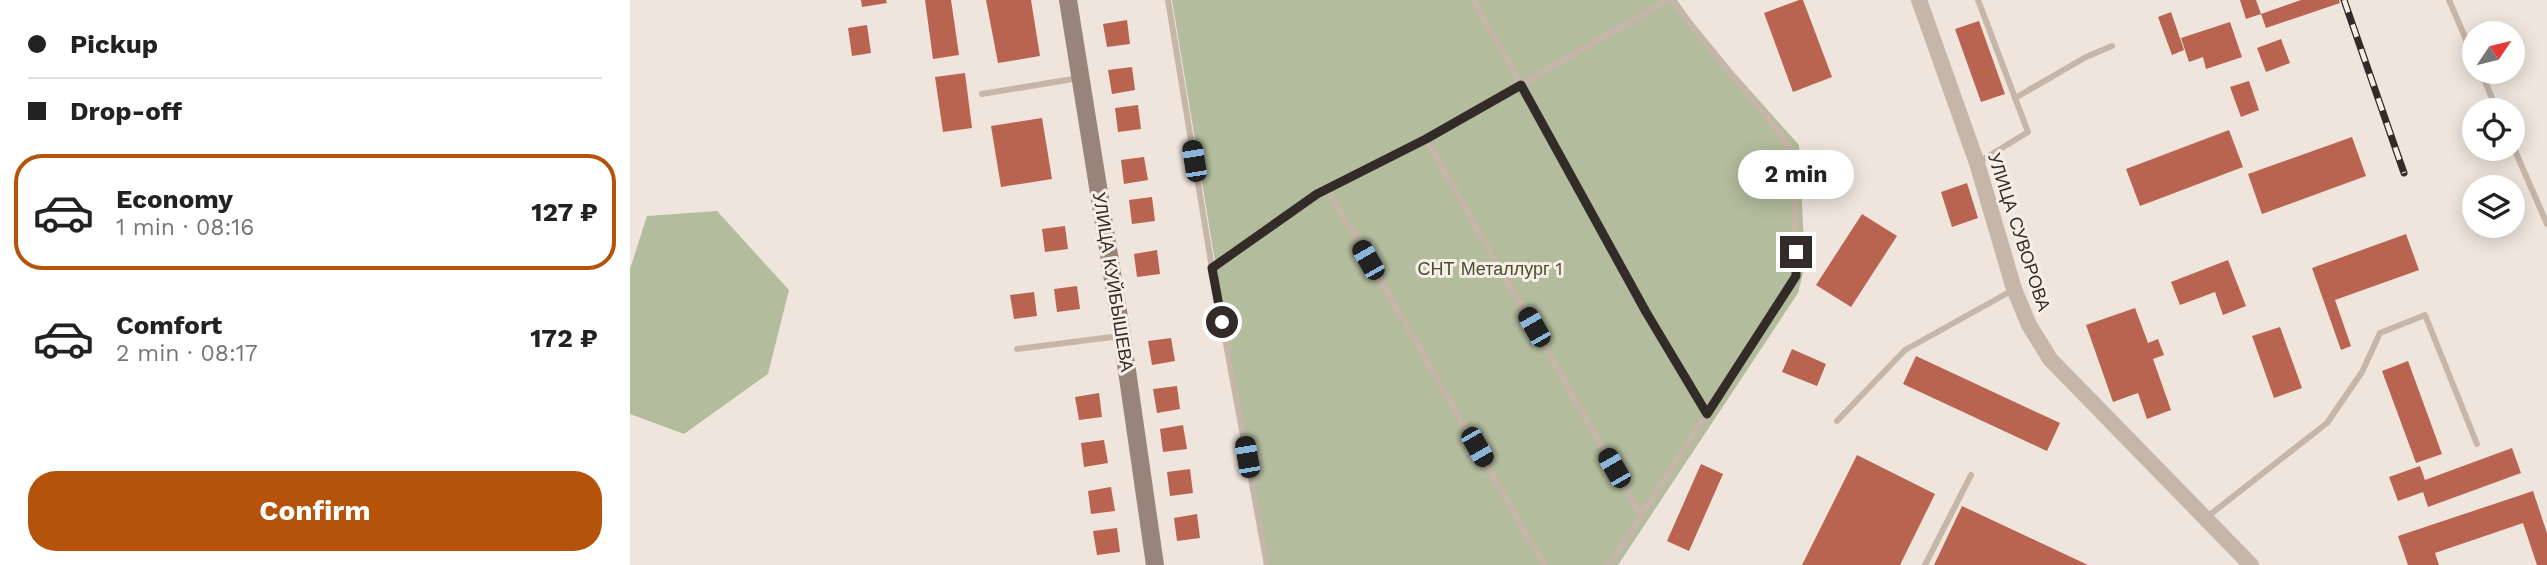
<!DOCTYPE html>
<html lang="en">
<head>
<meta charset="utf-8">
<style>
  body { margin:0; font-family:"Work Sans",sans-serif; background:#f2f2f2; color:#222; height:100vh; display:flex; flex-direction:column; font-size:26px; white-space:nowrap }
  * { box-sizing:border-box; margin:0 }
  p { font-size:23px; color:#767676 }
  .icon { flex:none; width:38px; height:38px; fill:none; stroke:currentColor; stroke-width:2; stroke-linecap:round; stroke-linejoin:round }
  .map { position:relative; flex:1; overflow:hidden }
  .panel { display:flex; flex-direction:column; background:#fff; width:630px }
  .panel>* { flex:none }
  .hud { display:grid; align-content:center; height:154px; padding:0 28px; background:#fff }
  .needle { width:46px; rotate:55deg }
  .controls { position:absolute; left:1832px; top:21px; display:grid; gap:14px }
  .controls a { display:grid; place-items:center; width:63px; height:63px; border-radius:50%; background:#fff; box-shadow:0 4px 18px #0003; font-size:35px }
  .end { position:absolute; width:32px; height:32px; margin:-16px; border:9px solid #332b28; background:#fff; box-shadow:0 0 0 4px #fff }
  .from { border-radius:50% }
  .bubble { position:absolute; height:49px; border-radius:24px; background:#fff; box-shadow:0 4px 18px #0003; font-size:23px; font-weight:700; line-height:49px; text-align:center }
  .car { position:absolute; width:21px; height:42px; margin:-21px -10px; border-radius:9px; box-shadow:0 0 5px 2px #0007; background:linear-gradient(#222 24%,#8ab4d8 0 40%,#222 0 76%,#8ab4d8 0 86%,#222 0) }
  .hud b { display:flex; align-items:center; gap:24px; height:66px; font-size:26px }
  .hud b+b { border-top:2px solid #e0e0e0 }
  .hud i { width:18px; height:18px; background:#222 }
  ul { padding:0; list-style:none }
  li { display:flex; align-items:center; gap:21px; height:116px; margin:0 14px 10px; padding:0 14px; border:4px solid transparent; border-radius:28px }
  li div { flex:1 }
  li b { display:block; font-size:26px }
  li em { font-style:normal; font-weight:700 }
  li.current { border-color:#b45309 }
  li>.icon { width:63px; height:63px; stroke-width:1.5 }
  .action { display:flex; gap:14px; margin-top:auto; padding:14px 28px }
  .action a { flex:1; height:80px; border-radius:28px; background:#b45309; color:#fff; font-size:28px; font-weight:700; line-height:80px; text-align:center }
  main { display:flex; flex:1; min-height:0 }
  .map>svg:first-child { display:block }
  .green { fill:#b3bc9d }
  .building { fill:#b96450 }
  .lines { fill:none; stroke-linecap:round; stroke-linejoin:round }
  .service { stroke:#c6b5a9; stroke-width:6 }
  .tertiary { stroke:#c6b5a9; stroke-width:16 }
  .secondary { stroke:#99847b; stroke-width:18 }
  .rail-casing { stroke:#332b28; stroke-width:7 }
  .rail { stroke:#f7efe7; stroke-width:4.5; stroke-dasharray:13; stroke-linecap:butt }
  .route { stroke:#332b28; stroke-width:9 }
  .labels { text-anchor:middle; stroke-width:6; stroke-linejoin:round; paint-order:stroke }
  .street-label { font-size:18px; fill:#332b28; stroke:#f7efe7 }
  .park-label { font-size:18px; fill:#454f2e; stroke:#f7efe7 }
</style>
</head>
<body>
<main>
<section class="panel">
<div class="hud">
<b><i class="from"></i>Pickup</b>
<b><i></i>Drop-off</b>
</div>
<ul>
<li class="current"><svg class="icon" aria-label="car" viewBox="0 0 24 24"><path d="M5 17H2v-5l4-1 3-4h7l3 4 3 1v5h-3M9 17h6M6 11h13"/><circle cx="7" cy="17" r="2"/><circle cx="17" cy="17" r="2"/></svg><div><b>Economy</b><p>1 min · 08:16</p></div><em>127 ₽</em></li>
<li><svg class="icon" aria-label="car" viewBox="0 0 24 24"><path d="M5 17H2v-5l4-1 3-4h7l3 4 3 1v5h-3M9 17h6M6 11h13"/><circle cx="7" cy="17" r="2"/><circle cx="17" cy="17" r="2"/></svg><div><b>Comfort</b><p>2 min · 08:17</p></div><em>172 ₽</em></li>
</ul>
<div class="action"><a>Confirm</a></div>
</section>
<div class="map">
<svg width="1917" height="565" viewBox="0 0 1917 565">
  <rect width="100%" height="100%" fill="#efe5dc"/>
  <g class="green">
    <polygon points="542,0 1047,0 1075,40 1169,145 1175,265 1168,293 988,565 635,565"/>
    <polygon points="87,211 159,290 138,374 54,434 0,414 0,269 17,216"/>
  </g>
  <g class="building">
    <polygon points="231,0 256,0 257,3 232,7"/>
    <polygon points="295,0 321,0 329,55 303,59"/>
    <polygon points="356,0 401,0 410,56 368,63"/>
    <polygon points="1169,0 1173,0 1202,77 1163,92 1134,13"/>
    <polygon points="1610,0 1626,0 1631,14 1616,19"/>
    <polygon points="1671,0 1709,0 1710,3 1636,28 1631,14"/>
    <polygon points="1541,12 1554,50 1542,55 1528,17"/>
    <polygon points="497,20 500,44 477,47 473,24"/>
    <polygon points="1349,21 1375,94 1351,102 1325,29"/>
    <polygon points="1600,22 1612,57 1576,69 1573,57 1559,62 1551,38"/>
    <polygon points="237,25 241,53 222,56 218,28"/>
    <polygon points="1651,39 1660,63 1636,72 1627,48"/>
    <polygon points="502,67 505,90 482,94 478,70"/>
    <polygon points="335,73 342,128 313,132 305,77"/>
    <polygon points="1619,81 1629,110 1611,117 1600,87"/>
    <polygon points="508,105 511,129 488,132 485,108"/>
    <polygon points="412,118 422,179 371,187 361,126"/>
    <polygon points="1599,130 1613,167 1510,206 1496,169"/>
    <polygon points="1722,137 1736,176 1632,214 1618,174"/>
    <polygon points="514,157 518,180 494,184 491,160"/>
    <polygon points="1337,183 1348,218 1322,227 1311,192"/>
    <polygon points="522,197 525,221 502,224 499,200"/>
    <polygon points="1232,214 1267,236 1221,307 1186,285"/>
    <polygon points="435,226 438,249 415,252 412,229"/>
    <polygon points="1776,234 1789,270 1705,300 1721,346 1711,350 1682,268"/>
    <polygon points="527,250 530,274 507,277 504,254"/>
    <polygon points="1598,260 1616,306 1593,315 1585,292 1550,305 1541,282"/>
    <polygon points="447,286 450,309 427,312 424,289"/>
    <polygon points="404,292 407,316 384,319 380,295"/>
    <polygon points="1505,308 1518,343 1528,339 1534,355 1523,359 1541,410 1517,419 1508,393 1483,402 1456,325"/>
    <polygon points="1650,327 1672,388 1644,398 1622,336"/>
    <polygon points="541,338 545,361 522,365 518,341"/>
    <polygon points="1162,349 1196,364 1187,386 1152,372"/>
    <polygon points="1286,356 1430,423 1417,451 1273,384"/>
    <polygon points="1778,361 1812,454 1786,463 1752,371"/>
    <polygon points="547,386 550,409 527,413 523,389"/>
    <polygon points="469,393 472,417 449,420 445,397"/>
    <polygon points="553,425 557,449 533,452 530,429"/>
    <polygon points="474,440 478,463 454,467 451,443"/>
    <polygon points="1882,448 1891,473 1798,507 1793,492 1768,501 1759,477 1790,466 1795,480"/>
    <polygon points="1227,455 1305,494 1270,565 1172,565"/>
    <polygon points="1071,464 1093,474 1059,551 1037,541"/>
    <polygon points="560,469 563,493 540,496 537,472"/>
    <polygon points="481,487 485,511 461,514 458,491"/>
    <polygon points="1903,491 1917,533 1917,565 1907,565 1893,523 1805,553 1809,565 1778,565 1768,536"/>
    <polygon points="1332,506 1458,565 1304,565"/>
    <polygon points="567,514 570,538 547,541 544,518"/>
    <polygon points="487,528 490,552 467,555 463,531"/>
  </g>
  <g class="lines">
    <g class="service">
      <polyline points="538,0 582,268 687,194 796,139 1038,0"/>
      <polyline points="844,0 1016,312 1077,414"/>
      <polyline points="1348,0 1398,132 1349,162"/>
      <polyline points="1819,0 1844,58"/>
      <polyline points="1851,72 1867,110"/>
      <polyline points="352,94 449,78"/>
      <polyline points="1385,98 1456,57 1482,46"/>
      <polyline points="796,139 1011,515"/>
      <polyline points="1883,146 1917,224"/>
      <polyline points="698,189 914,565"/>
      <polyline points="582,268 637,565"/>
      <polyline points="387,349 490,336"/>
      <polyline points="1207,421 1275,350 1383,290"/>
      <polyline points="1577,517 1697,423 1732,372 1750,333 1795,315 1847,444"/>
      <polyline points="979,565 1166,276 1164,156 1149,132 1041,0"/>
      <polyline points="1295,565 1341,475"/>
    </g>
    <polyline class="tertiary" points="1289,0 1347,163 1384,289 1399,325 1420,359 1621,565"/>
    <polyline class="secondary" points="438,0 492,336 525,565"/>
    <defs>
      <polyline id="rail" points="1714,0 1774,173"/>
    </defs>
    <use href="#rail" class="rail-casing"/>
    <use href="#rail" class="rail"/>
  </g>
  <g class="lines">
    <polyline class="route" points="592,322 582,268 687,194 796,139 891,85 1016,312 1077,414 1166,276 1166,252"/>
  </g>
  <g class="labels">
    <g class="street-label">
      <text transform="translate(1389 232) rotate(72)" y="6">УЛИЦА СУВОРОВА</text>
      <text transform="translate(483 282) rotate(81)" y="6">УЛИЦА КУЙБЫШЕВА</text>
    </g>
    <g class="park-label">
      <text x="860" y="275">СНТ Металлург 1</text>
    </g>
  </g>
</svg>
<div class="controls">
<a><svg class="needle" viewBox="-14 -14 28 28"><path d="M0-13l5 13h-10z" fill="#e53935"/><path d="M0 13l5-13h-10z" fill="#767676"/></svg></a>
<a><svg class="icon" aria-label="locate" viewBox="0 0 24 24"><circle cx="12" cy="12" r="6"/><path d="M12 2v4M12 18v4M2 12h4M18 12h4"/></svg></a>
<a><svg class="icon" aria-label="layers" viewBox="0 0 24 24"><path d="M12 4l9 5-9 5-9-5zM3 14l9 5 9-5"/></svg></a>
</div>
<i class="end from" style="left:592px;top:322px"></i>
<i class="end" style="left:1166px;top:252px"></i>
<div class="bubble" style="left:1108px;top:150px;width:116px">2 min</div>
<i class="car" style="left:564px;top:161px;rotate:351deg"></i>
<i class="car" style="left:738px;top:260px;rotate:330deg"></i>
<i class="car" style="left:904px;top:327px;rotate:330deg"></i>
<i class="car" style="left:847px;top:447px;rotate:150deg"></i>
<i class="car" style="left:617px;top:457px;rotate:350deg"></i>
<i class="car" style="left:984px;top:468px;rotate:330deg"></i>
</div>
</main>
</body>
</html>
